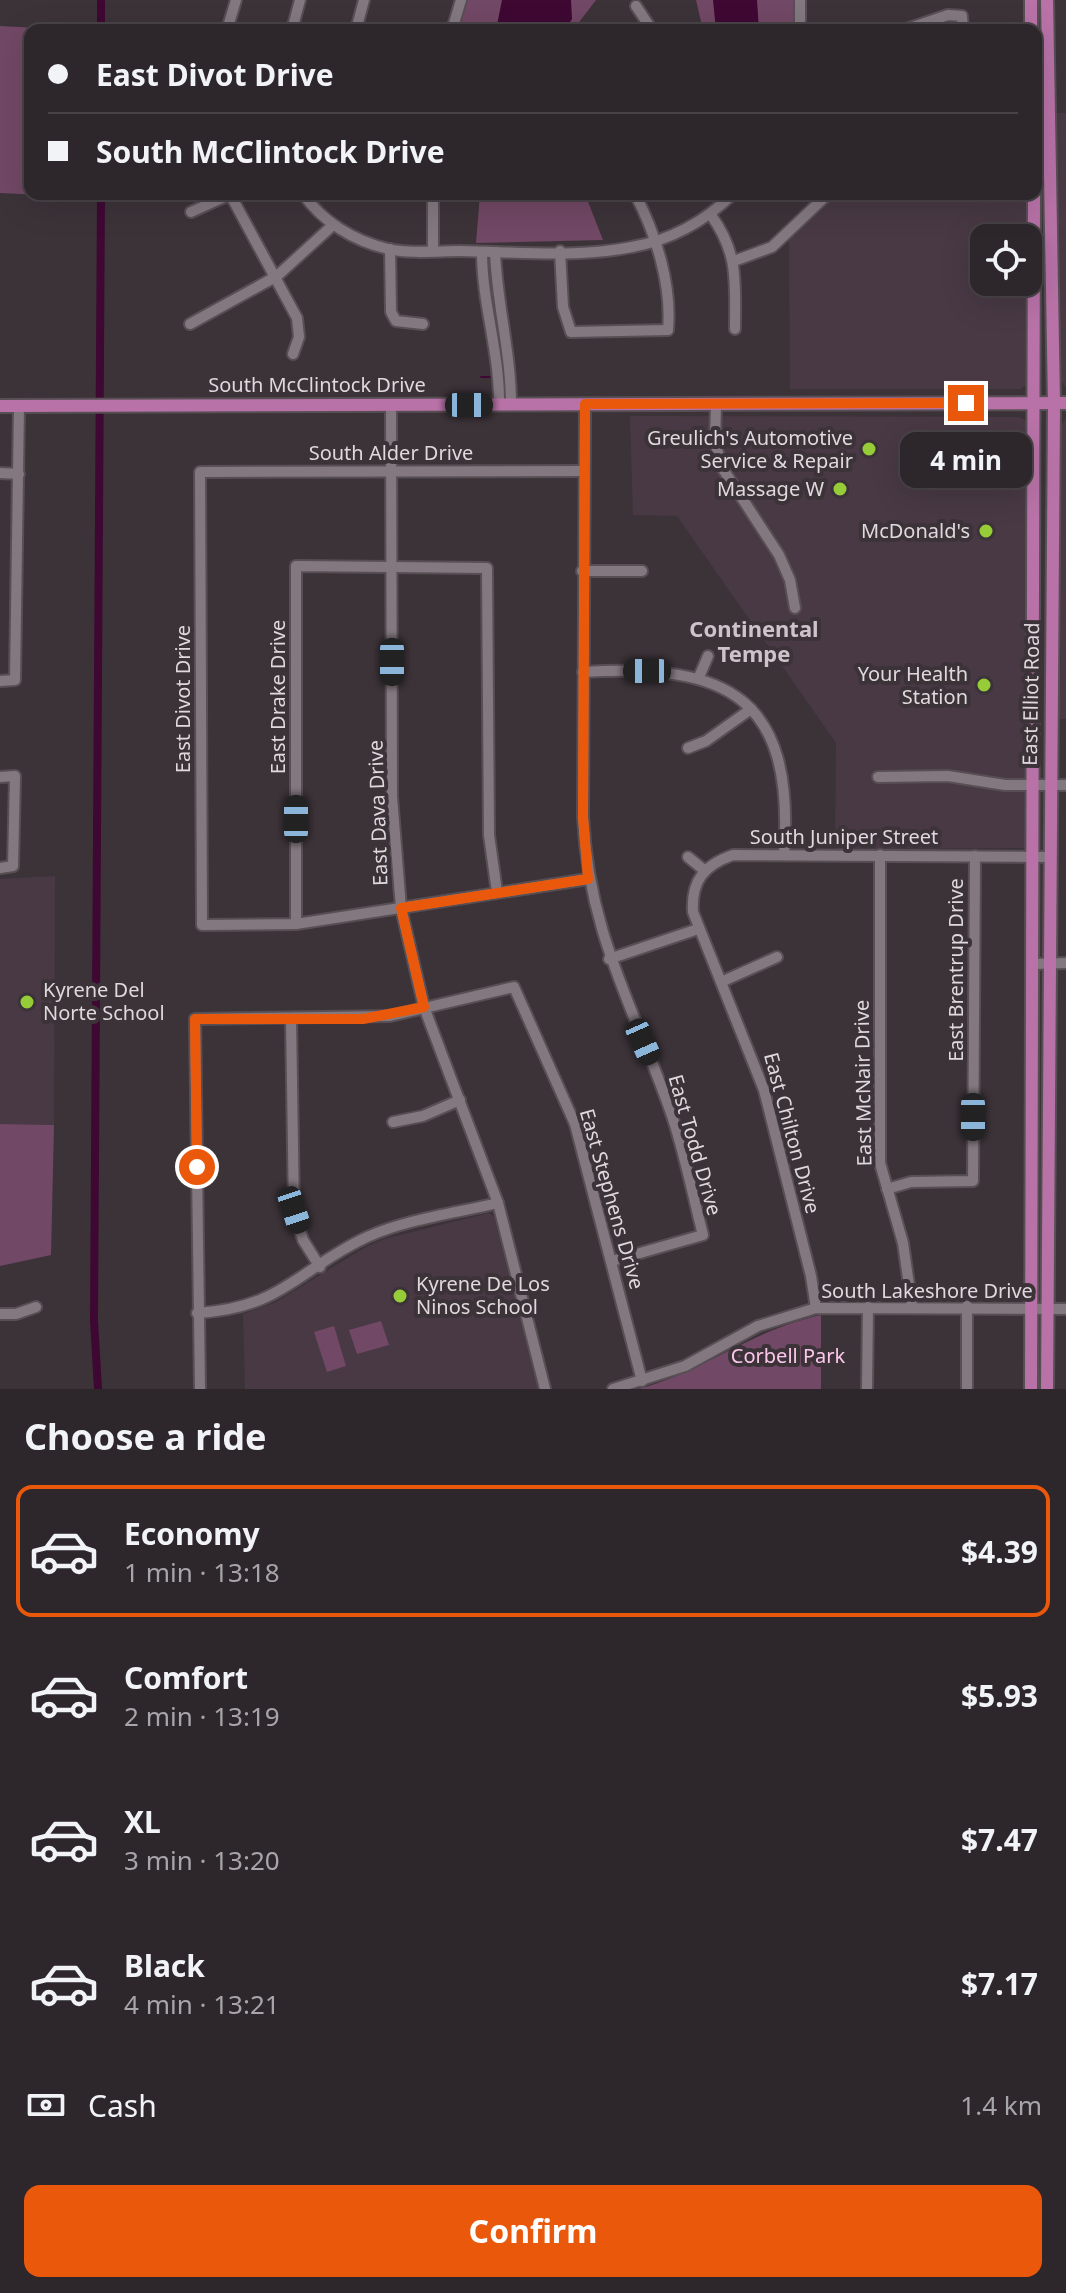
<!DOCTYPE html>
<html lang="en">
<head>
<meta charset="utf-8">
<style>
  body { margin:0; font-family:"Noto Sans",sans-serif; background:#352e33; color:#f1f3f6; height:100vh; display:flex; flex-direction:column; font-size:30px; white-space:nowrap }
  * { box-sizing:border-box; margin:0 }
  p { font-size:26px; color:#a7a5a9 }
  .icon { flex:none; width:44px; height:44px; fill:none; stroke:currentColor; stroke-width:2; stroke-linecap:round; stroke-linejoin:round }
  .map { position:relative; height:1389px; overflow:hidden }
  .panel { display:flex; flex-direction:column; background:#2d262b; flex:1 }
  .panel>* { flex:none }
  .top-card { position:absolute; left:24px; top:24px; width:1018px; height:176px; border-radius:16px; box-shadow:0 8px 32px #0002,0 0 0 2px #484347; display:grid; align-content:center; height:176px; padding:0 24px; background:#2d262b }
  .tools { position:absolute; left:970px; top:224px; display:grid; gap:16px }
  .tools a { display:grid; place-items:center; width:72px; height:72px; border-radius:16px; background:#2d262b; box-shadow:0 8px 32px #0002,0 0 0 2px #484347; font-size:40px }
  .end { position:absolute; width:36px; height:36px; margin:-18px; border:10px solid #ea580c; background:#fff; box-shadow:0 0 0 4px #fff }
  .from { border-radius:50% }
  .bubble { position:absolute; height:56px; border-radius:16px; background:#2d262b; box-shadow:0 8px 32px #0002,0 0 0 2px #484347; font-size:26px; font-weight:700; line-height:56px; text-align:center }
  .car { position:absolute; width:24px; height:48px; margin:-24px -12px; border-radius:10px; box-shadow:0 0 6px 2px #0007; background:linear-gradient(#222 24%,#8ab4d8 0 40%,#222 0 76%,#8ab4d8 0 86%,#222 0) }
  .top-card b { display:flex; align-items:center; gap:28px; height:76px; font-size:30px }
  .top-card b+b { border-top:2px solid #484347 }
  .top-card i { width:20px; height:20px; background:#f1f3f6 }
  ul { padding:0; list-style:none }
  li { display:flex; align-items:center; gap:24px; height:132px; margin:0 16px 12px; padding:0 8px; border:4px solid transparent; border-radius:16px }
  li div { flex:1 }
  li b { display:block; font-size:30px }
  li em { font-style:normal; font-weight:700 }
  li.on { border-color:#ea580c }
  li>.icon { width:72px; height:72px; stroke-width:1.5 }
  h2 { padding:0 24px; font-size:36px; line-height:96px }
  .pay { display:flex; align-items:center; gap:20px; height:88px; padding:0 24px; font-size:30px }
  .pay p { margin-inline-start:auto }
  .cta { display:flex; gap:16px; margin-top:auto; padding:16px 24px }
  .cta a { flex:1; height:92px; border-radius:16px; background:#ea580c; color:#fff; font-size:32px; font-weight:700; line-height:92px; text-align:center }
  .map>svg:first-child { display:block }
  .built { fill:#483944 }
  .green { fill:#714865 }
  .water { fill:#3e0833 }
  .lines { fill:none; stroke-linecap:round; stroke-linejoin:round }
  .stream { stroke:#3e0833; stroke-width:2 }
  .canal { stroke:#3e0833; stroke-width:8 }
  .minor-casing { stroke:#584f55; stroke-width:14 }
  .major-casing { stroke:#584f55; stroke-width:16 }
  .minor { stroke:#83787f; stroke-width:10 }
  .major { stroke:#b872a7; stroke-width:12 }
  .route { stroke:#ea580c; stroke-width:10 }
  .poi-dot { fill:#97cc39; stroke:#3c3339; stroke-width:3 }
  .labels { text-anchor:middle; stroke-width:8; stroke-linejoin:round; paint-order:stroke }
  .street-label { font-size:20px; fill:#dfd9dd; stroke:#3c3339 }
  .poi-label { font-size:20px; fill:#dfd9dd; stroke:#3c3339; text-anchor:end }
  .park-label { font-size:20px; fill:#fcc7eb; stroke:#3c3339 }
  .neighbourhood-label { font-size:22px; font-weight:bold; fill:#cfc3cb; stroke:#3c3339 }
</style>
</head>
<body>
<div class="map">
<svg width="1066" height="1389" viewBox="0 0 1066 1389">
  <rect width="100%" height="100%" fill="#3c3339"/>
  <g class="built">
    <polygon points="1055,113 1066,113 1066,388 1060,379"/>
    <polygon points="838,194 1027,194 1028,238 984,238 984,282 1028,282 1028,384 1020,389 790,389 789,238"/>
    <polygon points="630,416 1019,417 1029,422 1027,848 835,849 836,743 677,516 633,515"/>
    <polygon points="1066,418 1066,719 1057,719 1061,659 1058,607 1060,427"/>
    <polygon points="55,876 54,1125 0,1124 0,879"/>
    <polygon points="489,1213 494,1217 538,1389 245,1389 243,1314 276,1302 364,1248 384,1239"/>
  </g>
  <g class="green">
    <polygon points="466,0 596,0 573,30 459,30"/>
    <polygon points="696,0 800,0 800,30 703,30"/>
    <polygon points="0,26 77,30 30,30 30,194 83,194 83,197 0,193"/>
    <polygon points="480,194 585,194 603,240 476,243"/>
    <polygon points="0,1124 54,1125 51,1255 0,1266"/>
    <path d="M821,1315V1389H638C704,1372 751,1330 821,1315Z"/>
    <polygon points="381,1321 389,1345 357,1354 349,1330"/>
    <polygon points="334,1326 346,1366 327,1372 314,1332"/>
  </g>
  <g class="water">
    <polygon points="502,0 571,0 572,19 565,30 496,30"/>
    <polygon points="713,0 757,0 759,30 716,30"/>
  </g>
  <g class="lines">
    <polyline class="stream" points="481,377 490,377"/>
    <g class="canal">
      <polyline points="101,0 101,30"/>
      <polyline points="98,1389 94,1320 101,194"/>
    </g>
    <defs>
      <g id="minor">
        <polyline points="800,0 800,30"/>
        <polyline points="636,6 652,30"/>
        <polyline points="227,30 236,0"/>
        <polyline points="292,30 300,0"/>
        <polyline points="356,30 364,0"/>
        <polyline points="452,30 461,0"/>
        <polyline points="904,30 948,15 962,16 963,30"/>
        <polyline points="1036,175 1041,175"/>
        <polyline points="230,194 297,318 299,337 293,354"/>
        <path d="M303,194C323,222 354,241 388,249C411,254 438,251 461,251C516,252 578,258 632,247C671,240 705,221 733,194"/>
        <polyline points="433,194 433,251"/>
        <polyline points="191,212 231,194"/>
        <path d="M711,215C739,254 735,282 735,329"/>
        <polyline points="390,249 391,312 396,321 423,324"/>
        <path d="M560,251L563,307L571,332L668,330C672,285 656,234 635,194"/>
        <path d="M482,252C482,304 500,353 499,405"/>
        <path d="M495,252C497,305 511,352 511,405"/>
        <polyline points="734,261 772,247 828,194"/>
        <polyline points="190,324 277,276 333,225"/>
        <path d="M585,404L583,817C589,936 635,1008 672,1116C685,1155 693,1196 703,1235L612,1261"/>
        <polyline points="716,404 715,443 723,469 779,555 790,580 795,608"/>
        <polyline points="391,405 392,797 401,908 424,1007 498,1203 545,1389"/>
        <polyline points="583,471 200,472 202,925 296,924 588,879"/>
        <polyline points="0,473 19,474"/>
        <polyline points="582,571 642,571"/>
        <path d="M583,672C728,663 795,697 784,854"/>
        <polyline points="699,677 708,656"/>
        <polyline points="0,681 15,680 19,406"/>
        <polyline points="688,748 706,741 751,709"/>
        <polyline points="0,777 15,776 13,866 0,868"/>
        <polyline points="878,777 948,776 1005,785 1066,785"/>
        <polyline points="880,855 880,1163 903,1243 912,1306"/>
        <polyline points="688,857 704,870"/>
        <polyline points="296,924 296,566 487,568 489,835 497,892"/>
        <polyline points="609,959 698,929"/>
        <polyline points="1033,964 1066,963"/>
        <polyline points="721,982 777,957"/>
        <polyline points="291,1019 294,1210 303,1240 320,1267"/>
        <polyline points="393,1122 423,1116 460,1100"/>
        <polyline points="887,1189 911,1182 973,1181 975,856"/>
        <path d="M816,1308L811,1276L764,1090L693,912C691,881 704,865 733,855L1050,857"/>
        <path d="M197,1313C283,1308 298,1269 367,1237C407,1219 456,1213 498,1203"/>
        <polyline points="0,1314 16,1314 36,1307"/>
        <polyline points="200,1389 195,1019 390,1016 514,987 575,1124 642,1381"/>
        <polyline points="613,1389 685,1366 758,1326 816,1308 1066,1309"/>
        <polyline points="867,1389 868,1307"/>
        <polyline points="967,1389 967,1306"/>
      </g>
      <g id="major">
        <polyline points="1031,0 1031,30"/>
        <polyline points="1047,0 1054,403 1047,1389"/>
        <polyline points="0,406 1066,403"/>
        <polyline points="1031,1389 1034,194"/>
      </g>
    </defs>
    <use href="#minor" class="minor-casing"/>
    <use href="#major" class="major-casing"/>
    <use href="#minor" class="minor"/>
    <use href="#major" class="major"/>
  </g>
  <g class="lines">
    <polyline class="route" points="197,1167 195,1019 363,1019 424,1007 401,908 588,879 583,817 585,404 966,403"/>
  </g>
  <g class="poi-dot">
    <circle cx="869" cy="449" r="8"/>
    <circle cx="840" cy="489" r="8"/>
    <circle cx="986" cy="531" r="8"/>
    <circle cx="984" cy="685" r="8"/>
    <circle cx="27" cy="1002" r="8"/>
    <circle cx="400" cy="1296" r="8"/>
  </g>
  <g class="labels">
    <g class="street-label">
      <text x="317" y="392">South McClintock Drive</text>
      <text x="391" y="460">South Alder Drive</text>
      <text transform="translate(1031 694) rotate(-89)" y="7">East Elliot Road</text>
      <text transform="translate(278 697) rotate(-90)" y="7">East Drake Drive</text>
      <text transform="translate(183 699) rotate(-90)" y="7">East Divot Drive</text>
      <text transform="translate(378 813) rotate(-92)" y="7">East Dava Drive</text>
      <text x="844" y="844">South Juniper Street</text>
      <text transform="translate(956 970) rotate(-90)" y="7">East Brentrup Drive</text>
      <text transform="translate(863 1083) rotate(-91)" y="7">East McNair Drive</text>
      <text transform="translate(792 1133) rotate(75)" y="7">East Chilton Drive</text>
      <text transform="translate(695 1145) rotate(74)" y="7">East Todd Drive</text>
      <text transform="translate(612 1199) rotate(74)" y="7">East Stephens Drive</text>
      <text x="927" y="1298">South Lakeshore Drive</text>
    </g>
    <g class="poi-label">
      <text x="853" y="445">Greulich's Automotive<tspan x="853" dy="23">Service &amp; Repair</tspan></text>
      <text x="824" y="496">Massage W</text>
      <text x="970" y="538">McDonald's</text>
      <text x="968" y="681">Your Health<tspan x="968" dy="23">Station</tspan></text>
      <text x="43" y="997" text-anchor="start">Kyrene Del<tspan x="43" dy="23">Norte School</tspan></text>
      <text x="416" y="1291" text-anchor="start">Kyrene De Los<tspan x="416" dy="23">Ninos School</tspan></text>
    </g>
    <g class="park-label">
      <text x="788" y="1363">Corbell Park</text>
    </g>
    <g class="neighbourhood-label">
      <text x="754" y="637">Continental<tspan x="754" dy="25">Tempe</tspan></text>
    </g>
  </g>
</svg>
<div class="tools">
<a><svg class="icon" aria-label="locate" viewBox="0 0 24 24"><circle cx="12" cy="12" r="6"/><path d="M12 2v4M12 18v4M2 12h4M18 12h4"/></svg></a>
</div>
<i class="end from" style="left:197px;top:1167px"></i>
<i class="end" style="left:966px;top:403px"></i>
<div class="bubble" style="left:900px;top:432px;width:132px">4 min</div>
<i class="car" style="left:469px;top:405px;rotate:90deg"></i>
<i class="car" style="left:392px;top:662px;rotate:180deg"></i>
<i class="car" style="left:647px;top:671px;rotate:270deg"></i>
<i class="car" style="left:296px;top:819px;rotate:0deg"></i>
<i class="car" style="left:643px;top:1042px;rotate:156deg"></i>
<i class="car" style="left:973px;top:1117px;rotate:180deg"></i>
<i class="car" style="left:294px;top:1210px;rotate:162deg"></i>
<div class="top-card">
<b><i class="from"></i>East Divot Drive</b>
<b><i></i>South McClintock Drive</b>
</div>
</div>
<section class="panel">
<h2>Choose a ride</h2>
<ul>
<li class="on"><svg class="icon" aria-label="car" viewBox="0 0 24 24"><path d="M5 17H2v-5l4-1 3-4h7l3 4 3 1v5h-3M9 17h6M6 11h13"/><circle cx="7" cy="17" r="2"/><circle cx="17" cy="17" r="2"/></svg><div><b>Economy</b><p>1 min · 13:18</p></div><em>$4.39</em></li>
<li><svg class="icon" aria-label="car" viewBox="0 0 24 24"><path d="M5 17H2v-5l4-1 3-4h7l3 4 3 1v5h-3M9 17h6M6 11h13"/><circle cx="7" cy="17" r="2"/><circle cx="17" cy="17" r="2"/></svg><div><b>Comfort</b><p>2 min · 13:19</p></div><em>$5.93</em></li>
<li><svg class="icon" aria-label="car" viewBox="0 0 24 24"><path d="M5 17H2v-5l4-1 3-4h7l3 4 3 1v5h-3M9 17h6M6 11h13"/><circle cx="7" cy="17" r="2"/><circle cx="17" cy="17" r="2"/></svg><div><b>XL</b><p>3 min · 13:20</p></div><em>$7.47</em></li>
<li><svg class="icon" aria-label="car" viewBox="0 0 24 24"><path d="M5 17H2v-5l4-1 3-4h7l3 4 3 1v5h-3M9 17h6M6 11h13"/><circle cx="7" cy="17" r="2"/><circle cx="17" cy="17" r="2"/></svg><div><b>Black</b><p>4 min · 13:21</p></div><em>$7.17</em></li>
</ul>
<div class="pay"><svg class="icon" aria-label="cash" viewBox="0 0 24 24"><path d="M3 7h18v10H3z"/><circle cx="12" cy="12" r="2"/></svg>Cash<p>1.4 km</p></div>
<div class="cta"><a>Confirm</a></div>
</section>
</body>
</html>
